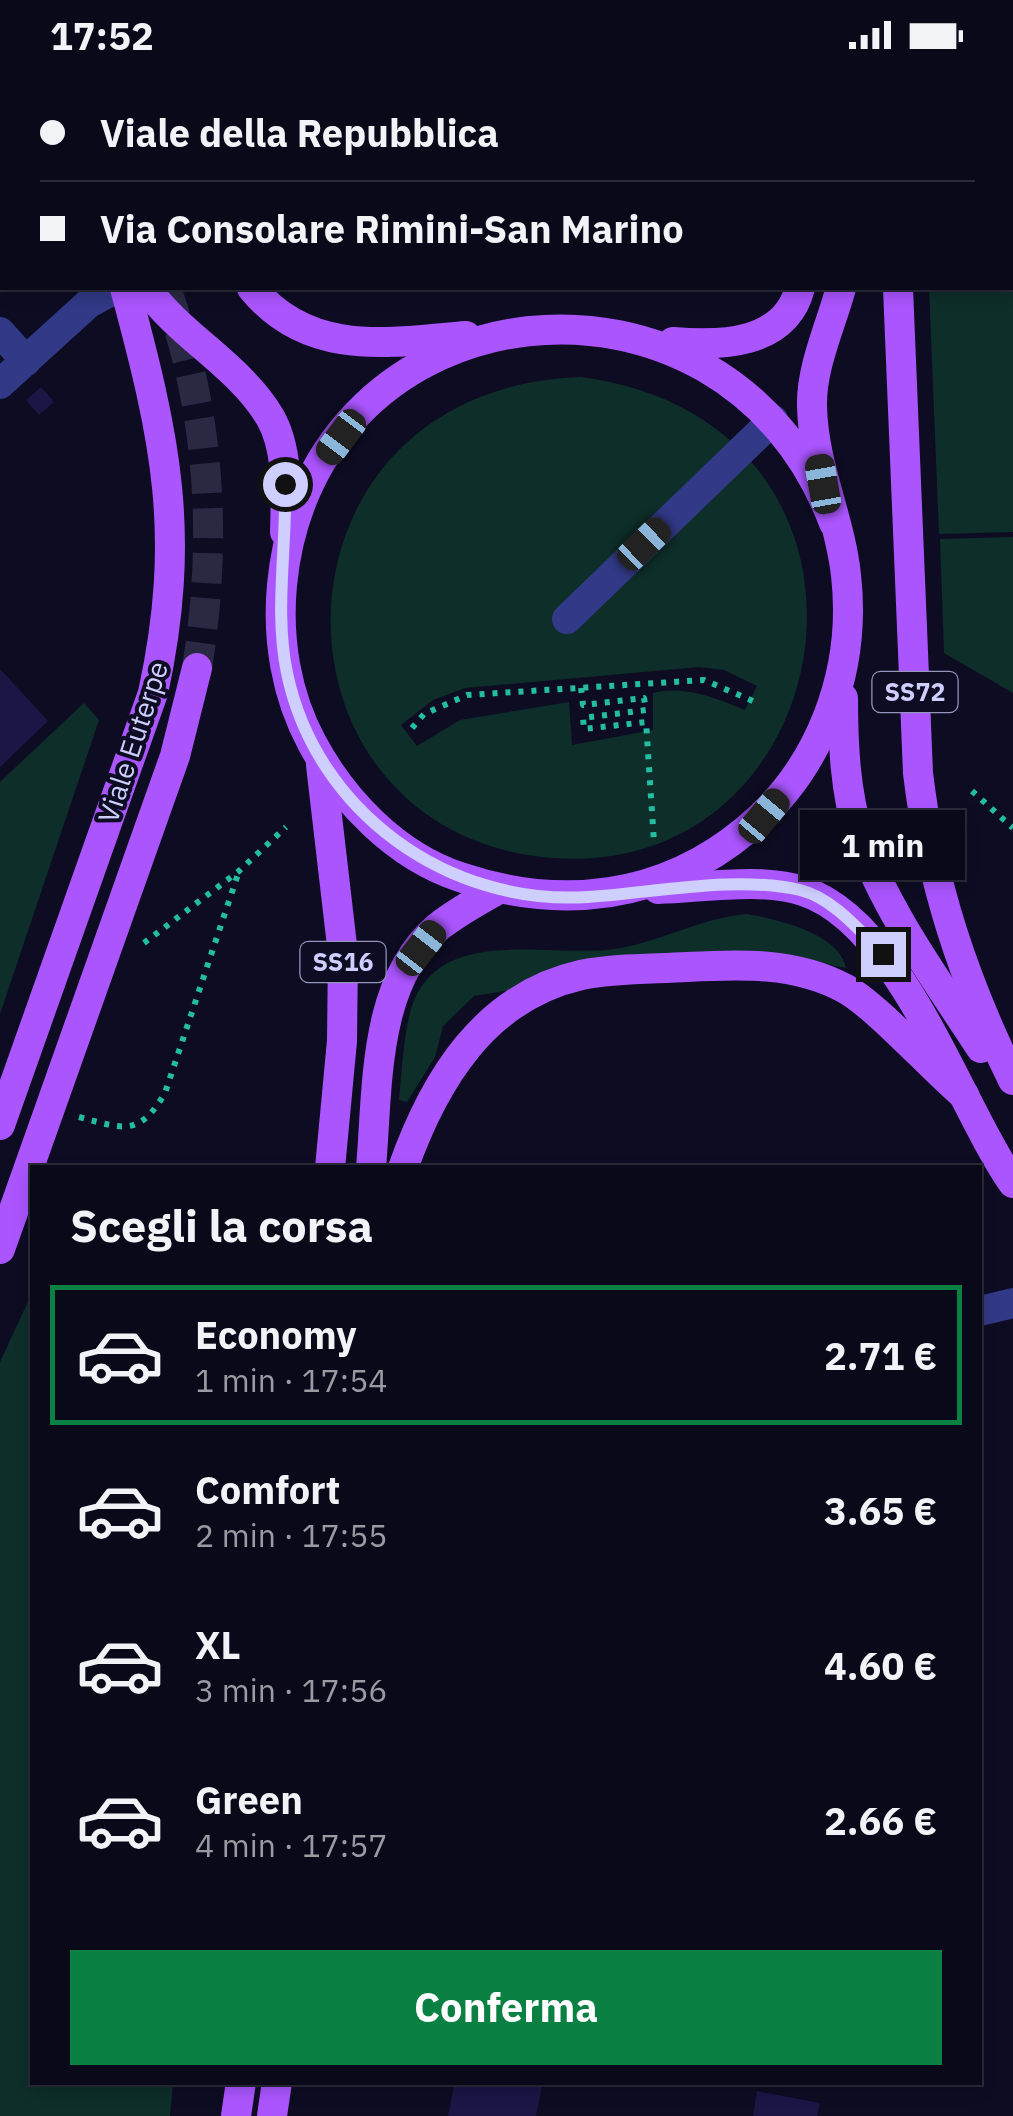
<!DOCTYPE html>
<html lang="it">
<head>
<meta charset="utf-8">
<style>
  body { margin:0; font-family:"IBM Plex Sans",sans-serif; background:#131223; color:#f1f3f6; height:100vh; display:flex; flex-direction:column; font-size:38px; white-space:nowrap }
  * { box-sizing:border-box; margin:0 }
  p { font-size:32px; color:#999aa2 }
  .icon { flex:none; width:55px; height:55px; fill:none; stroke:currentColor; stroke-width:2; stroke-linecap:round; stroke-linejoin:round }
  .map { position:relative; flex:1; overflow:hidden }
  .details { position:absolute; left:30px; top:1095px; width:952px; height:920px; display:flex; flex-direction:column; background:#0a091a; border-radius:0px; box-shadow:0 5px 15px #0003,0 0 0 2px #2a2a39 }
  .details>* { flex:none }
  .guide { position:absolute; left:0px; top:0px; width:1015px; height:220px; box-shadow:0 5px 15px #0003,0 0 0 2px #2a2a39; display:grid; align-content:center; height:220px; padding:0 40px; background:#0a091a }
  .end { position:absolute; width:45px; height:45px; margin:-22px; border:12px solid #ceceff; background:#111; box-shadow:0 0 0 5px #111 }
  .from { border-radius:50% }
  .bubble { position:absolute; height:70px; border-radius:0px; background:#0a091a; box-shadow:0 5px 15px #0003,0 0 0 2px #2a2a39; font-size:32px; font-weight:700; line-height:70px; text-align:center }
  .car { position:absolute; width:30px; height:60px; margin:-30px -15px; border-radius:12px; box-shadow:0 0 8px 2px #0007; background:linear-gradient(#222 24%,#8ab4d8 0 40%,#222 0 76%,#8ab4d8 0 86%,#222 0) }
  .guide b { display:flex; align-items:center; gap:35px; height:95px; font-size:38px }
  .guide b+b { border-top:2px solid #2a2a39 }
  .guide i { width:25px; height:25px; background:#f1f3f6 }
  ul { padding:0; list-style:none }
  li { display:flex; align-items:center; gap:30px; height:140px; margin:0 20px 15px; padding:0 20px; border:5px solid transparent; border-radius:0px }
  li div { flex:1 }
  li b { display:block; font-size:38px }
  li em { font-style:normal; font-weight:700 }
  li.active { border-color:#0b8043 }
  li>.icon { width:90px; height:90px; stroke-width:1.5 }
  h2 { padding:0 40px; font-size:45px; line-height:120px }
  .action { display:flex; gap:20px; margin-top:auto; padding:20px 40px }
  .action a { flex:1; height:115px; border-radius:0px; background:#0b8043; color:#fff; font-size:40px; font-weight:700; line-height:115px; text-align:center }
  .status { display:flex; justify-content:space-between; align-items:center; height:70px; padding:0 50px; background:#0a091a; direction:ltr }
  .status svg { height:28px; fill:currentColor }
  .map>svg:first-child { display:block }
  .green { fill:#0e2e29; fill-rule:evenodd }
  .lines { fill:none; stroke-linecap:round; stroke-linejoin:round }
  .stream { stroke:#072647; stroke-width:10 }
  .building { fill:#1a1646 }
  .major-tunnel { stroke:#2a2944; stroke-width:30; stroke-dasharray:30 15; stroke-linecap:butt }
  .path { stroke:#23bea2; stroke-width:6; stroke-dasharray:5 8; stroke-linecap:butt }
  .minor { stroke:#323986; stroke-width:30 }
  .major { stroke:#ab55ff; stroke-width:30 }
  .route { stroke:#ceceff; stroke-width:12 }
  .labels { text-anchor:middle; stroke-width:8; stroke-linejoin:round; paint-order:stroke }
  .shield { fill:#0d0c23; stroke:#9494bd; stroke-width:2.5 }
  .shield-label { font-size:25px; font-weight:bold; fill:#ceceff }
  .street-label { font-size:28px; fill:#ceceff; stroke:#0d0c23 }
</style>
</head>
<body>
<div class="status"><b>17:52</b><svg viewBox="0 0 49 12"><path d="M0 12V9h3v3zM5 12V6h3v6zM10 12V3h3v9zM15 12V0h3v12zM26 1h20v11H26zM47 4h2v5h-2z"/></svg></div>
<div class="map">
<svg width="1013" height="2046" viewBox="0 0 1013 2046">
  <rect width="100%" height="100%" fill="#0d0c23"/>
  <g class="green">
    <polygon points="110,0 382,0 112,2"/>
    <polygon points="920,0 1013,0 1013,462 939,464 929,218 1012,218 1012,2"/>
    <path d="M581,307C920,352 850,810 553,788C252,765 252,318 581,307ZM699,597L724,600L757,616L745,640C716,628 685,615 653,623V660L572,675L569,632L460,650L417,676L401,655L433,630L465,618Z"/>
    <polygon points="1013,467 1013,623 944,583 940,469"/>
    <polygon points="84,633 99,650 0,944 0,712"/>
    <path d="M747,844C776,849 840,863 846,898L757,881L474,926L443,956L435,987L407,1032L399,1030C402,1001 403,968 411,939C436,856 543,886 607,880C655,875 699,848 747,844Z"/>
    <polygon points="32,1223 32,2012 173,2013 170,2046 0,2046 0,1292"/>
  </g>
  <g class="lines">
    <polyline class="stream" points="454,2 455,0"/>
  </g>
  <g class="building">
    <polygon points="41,317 54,332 39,345 26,330"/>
    <polygon points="0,599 48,651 0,697"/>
    <polygon points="455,2012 543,2012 536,2046 448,2046"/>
    <polygon points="757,2021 820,2033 817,2046 753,2046"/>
  </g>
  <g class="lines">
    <g class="major-tunnel">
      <polyline points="30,0 32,2"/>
      <path d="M166,218C210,343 218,467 197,598"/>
    </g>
    <g class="path">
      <polyline points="581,618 583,635 644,628 646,640 583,648 584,659 646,652 654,772"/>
      <polyline points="412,658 424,644 467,625 704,610 753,631"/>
      <polyline points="972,721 1013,758"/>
      <polyline points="144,873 239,801 286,757"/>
      <path d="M79,1047C124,1059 139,1067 165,1023L239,801"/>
    </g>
    <g class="minor">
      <polyline points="0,262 26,291"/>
      <polyline points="0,314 89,233 117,218"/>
      <polyline points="567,549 773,350"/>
      <polyline points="980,1241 1013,1233"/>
    </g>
    <g class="major">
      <polyline points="90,0 91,2"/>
      <polyline points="744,0 746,2"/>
      <polyline points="813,0 815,2"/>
      <polyline points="423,2 423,0"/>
      <polyline points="0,23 2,26"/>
      <path d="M146,218C180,266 240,296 270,347C289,380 286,425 285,462"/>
      <path d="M252,218C308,287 387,273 466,266"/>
      <path d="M898,218L918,703C931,813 964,911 1013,1010"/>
      <path d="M673,272C721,276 785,275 800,218"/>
      <path d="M834,453C725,164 311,210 282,515C277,569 286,625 312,673C343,731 396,786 460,807C561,841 663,829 746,760C821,699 857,601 846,505C840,448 813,395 812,336C811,297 831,255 841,218"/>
      <path d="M843,628C843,672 845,723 859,765C885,840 938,912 981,978"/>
      <polyline points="321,695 343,884 342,971 330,1098"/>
      <path d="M658,819C702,818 760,807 803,821C900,852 958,1034 1013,1113"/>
      <path d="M0,1055L153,623C187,465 166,370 125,218"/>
      <path d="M371,1098C378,1020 372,913 438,857C456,843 477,831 497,820"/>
      <path d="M403,1098C434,1011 484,927 581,905C615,898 653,899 687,897C740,894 795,892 844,918C876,935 932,998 964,1025"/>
      <polyline points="0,1179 175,686 197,598"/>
      <polyline points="236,2046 241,2012"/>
      <polyline points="272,2046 277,2012"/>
    </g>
  </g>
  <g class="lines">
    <path class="route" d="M285,414C287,477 274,541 287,603C316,742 448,836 588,827C653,823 735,805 800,820C833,828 860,861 883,884"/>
  </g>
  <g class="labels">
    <g class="shield">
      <rect x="872.5" y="602" width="85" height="40" rx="8"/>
      <rect x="300.5" y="872" width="85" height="40" rx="8"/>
    </g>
    <g class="shield-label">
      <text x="915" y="631">SS72</text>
      <text x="343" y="901">SS16</text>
    </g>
    <g class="street-label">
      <text transform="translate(133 672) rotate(-72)" y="10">Viale Euterpe</text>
    </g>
  </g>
</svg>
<i class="end from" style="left:285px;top:414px"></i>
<i class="end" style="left:883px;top:884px"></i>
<div class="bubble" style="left:800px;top:740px;width:165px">1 min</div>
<i class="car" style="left:341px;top:367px;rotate:217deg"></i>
<i class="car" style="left:823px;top:414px;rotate:350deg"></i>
<i class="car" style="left:644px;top:474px;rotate:46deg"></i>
<i class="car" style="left:764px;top:746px;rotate:40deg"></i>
<i class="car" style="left:421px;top:878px;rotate:38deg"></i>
<div class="guide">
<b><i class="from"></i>Viale della Repubblica</b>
<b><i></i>Via Consolare Rimini-San Marino</b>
</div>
<section class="details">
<h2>Scegli la corsa</h2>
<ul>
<li class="active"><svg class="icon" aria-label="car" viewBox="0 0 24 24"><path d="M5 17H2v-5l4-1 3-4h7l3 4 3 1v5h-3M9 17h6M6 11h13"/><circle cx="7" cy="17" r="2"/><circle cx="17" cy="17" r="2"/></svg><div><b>Economy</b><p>1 min · 17:54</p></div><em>2.71 €</em></li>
<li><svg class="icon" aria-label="car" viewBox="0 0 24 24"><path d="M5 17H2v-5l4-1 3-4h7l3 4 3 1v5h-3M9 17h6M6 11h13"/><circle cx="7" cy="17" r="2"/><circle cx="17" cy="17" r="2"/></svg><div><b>Comfort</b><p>2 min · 17:55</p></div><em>3.65 €</em></li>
<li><svg class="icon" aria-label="car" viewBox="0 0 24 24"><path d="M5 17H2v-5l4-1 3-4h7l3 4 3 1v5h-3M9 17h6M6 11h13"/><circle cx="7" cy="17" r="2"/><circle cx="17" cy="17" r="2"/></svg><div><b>XL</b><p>3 min · 17:56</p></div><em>4.60 €</em></li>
<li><svg class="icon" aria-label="car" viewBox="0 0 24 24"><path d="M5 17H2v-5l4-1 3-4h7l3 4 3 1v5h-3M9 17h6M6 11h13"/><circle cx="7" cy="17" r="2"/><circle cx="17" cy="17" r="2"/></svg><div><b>Green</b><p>4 min · 17:57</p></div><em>2.66 €</em></li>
</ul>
<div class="action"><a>Conferma</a></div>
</section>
</div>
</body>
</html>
